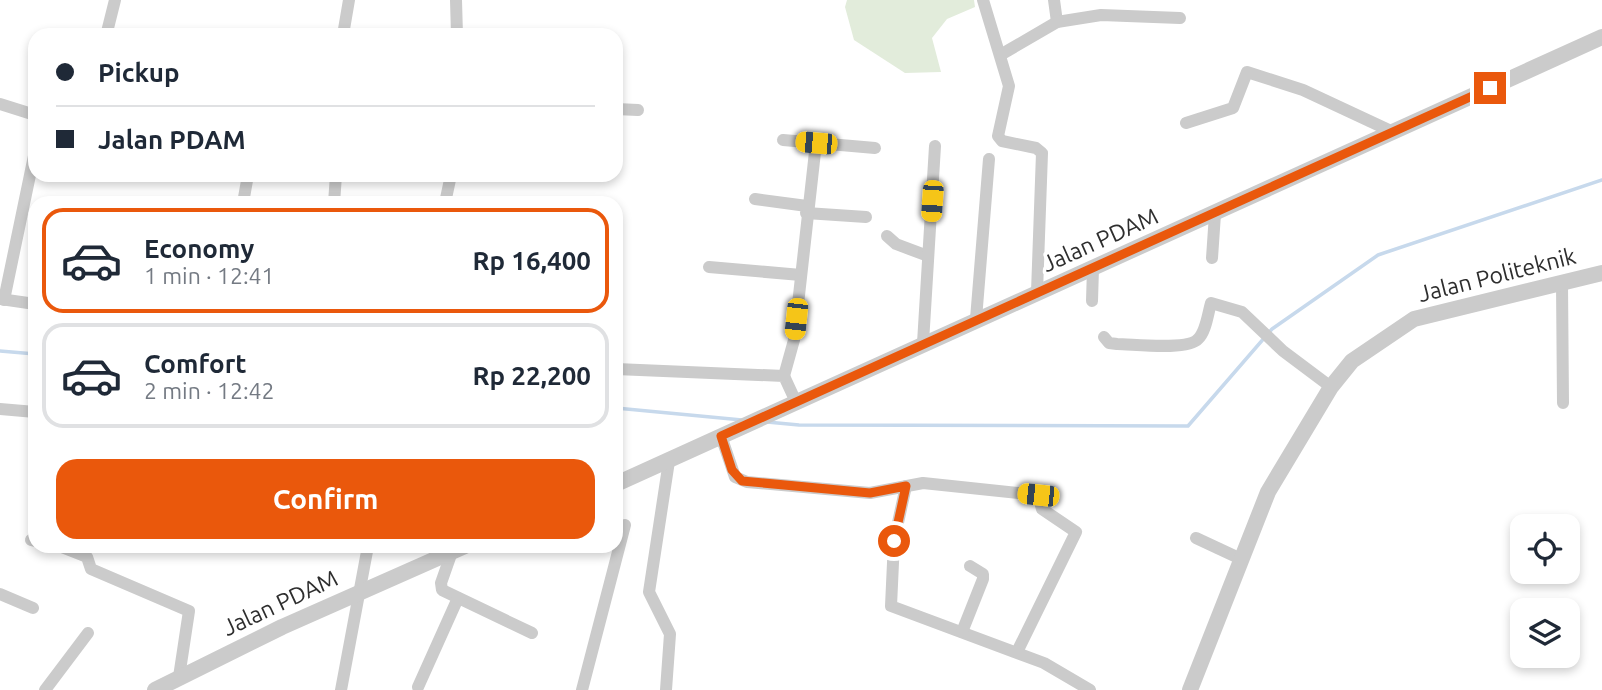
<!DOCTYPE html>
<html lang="en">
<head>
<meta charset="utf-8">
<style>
  body { margin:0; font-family:Ubuntu,sans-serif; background:#f6f6f7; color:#1f2937; height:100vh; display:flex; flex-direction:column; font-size:26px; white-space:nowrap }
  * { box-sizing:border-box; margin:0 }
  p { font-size:23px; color:#747a83 }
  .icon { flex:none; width:38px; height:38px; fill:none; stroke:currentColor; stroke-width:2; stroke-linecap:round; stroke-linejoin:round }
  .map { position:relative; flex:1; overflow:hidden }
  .side { position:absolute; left:28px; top:196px; width:595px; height:357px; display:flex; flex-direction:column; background:#fff; border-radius:21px; box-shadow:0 4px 10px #0003 }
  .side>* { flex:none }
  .top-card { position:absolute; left:28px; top:28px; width:595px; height:154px; border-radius:21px; box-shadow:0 4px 10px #0003; display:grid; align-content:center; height:154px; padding:0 28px; background:#fff }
  .tools { position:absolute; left:1510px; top:514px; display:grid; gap:14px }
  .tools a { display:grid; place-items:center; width:70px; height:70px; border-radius:14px; background:#fff; box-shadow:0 4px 10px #0003; font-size:35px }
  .end { position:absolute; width:32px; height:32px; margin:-16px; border:9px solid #ea580c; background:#fff; box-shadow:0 0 0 4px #fff }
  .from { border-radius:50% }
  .car { position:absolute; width:21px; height:42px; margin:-21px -10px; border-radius:9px; box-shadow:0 0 5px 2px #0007; background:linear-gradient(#f5c518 24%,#345 0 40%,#f5c518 0 76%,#345 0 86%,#f5c518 0) }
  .top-card b { display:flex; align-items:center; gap:24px; height:66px; font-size:26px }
  .top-card b+b { border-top:2px solid #e0e1e3 }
  .top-card i { width:18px; height:18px; background:#1f2937 }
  ul { padding:12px 0 0; list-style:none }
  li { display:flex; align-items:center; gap:21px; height:105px; margin:0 14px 10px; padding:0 14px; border:4px solid #e0e1e3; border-radius:21px }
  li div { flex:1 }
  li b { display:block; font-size:26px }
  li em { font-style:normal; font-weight:600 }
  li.active { border-color:#ea580c }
  li>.icon { width:63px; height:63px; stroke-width:1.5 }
  .button { display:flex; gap:14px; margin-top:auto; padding:14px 28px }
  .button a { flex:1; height:80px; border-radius:21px; background:#ea580c; color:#fff; font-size:28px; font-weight:600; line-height:80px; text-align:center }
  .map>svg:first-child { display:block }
  .green { fill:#e2ecdb }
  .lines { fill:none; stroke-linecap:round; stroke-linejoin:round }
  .stream { stroke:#c7d9ec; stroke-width:3.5 }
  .minor { stroke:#cbcbcb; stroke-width:12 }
  .tertiary { stroke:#cbcbcb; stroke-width:16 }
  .route { stroke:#ea580c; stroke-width:9 }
  .labels { text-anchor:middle; stroke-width:7; stroke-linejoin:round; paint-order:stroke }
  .street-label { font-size:23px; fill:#2e2e2e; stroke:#fff }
</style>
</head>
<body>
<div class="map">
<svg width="1602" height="690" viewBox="0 0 1602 690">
  <rect width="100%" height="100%" fill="#fff"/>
  <polygon class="green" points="847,0 974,0 975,7 947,19 932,38 941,72 905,73 854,40 845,7"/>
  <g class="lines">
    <g class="stream">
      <polyline points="0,351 35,354"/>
      <polyline points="616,408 742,420"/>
      <polyline points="767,422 799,425 1188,426 1272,329 1378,255 1602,180"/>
    </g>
    <g class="minor">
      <polyline points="456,0 457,35"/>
      <polyline points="983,0 1009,86 998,136 1002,141 1036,148 1042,153 1037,292"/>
      <polyline points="1054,0 1057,22"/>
      <polyline points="107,32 115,0"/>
      <polyline points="343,35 349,0"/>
      <polyline points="1002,54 1057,22 1101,15 1180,18"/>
      <polyline points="0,104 35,115"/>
      <polyline points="616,109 638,110"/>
      <polyline points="1186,123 1233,108 1247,72 1303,90 1393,132"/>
      <polyline points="783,140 875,148"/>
      <polyline points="755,199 807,206"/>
      <polyline points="243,203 248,175"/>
      <polyline points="334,203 336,175"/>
      <polyline points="445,203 451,175"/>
      <polyline points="806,213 866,217"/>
      <polyline points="887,236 896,244 928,256"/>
      <polyline points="1212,258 1215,214"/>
      <polyline points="709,267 801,275"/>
      <polyline points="1562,284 1563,403"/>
      <polyline points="0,299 35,304"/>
      <polyline points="4,300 35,151"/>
      <polyline points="1092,301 1093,268"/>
      <polyline points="976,319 989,159"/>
      <path d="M1104,337L1109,343L1117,344C1133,344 1187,351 1198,339C1206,332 1208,313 1211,303L1242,312L1283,351L1331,387"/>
      <polyline points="923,343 935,146"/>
      <polyline points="616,369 784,376 796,402"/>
      <polyline points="784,376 794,340 816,143"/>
      <polyline points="0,409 35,412"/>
      <polyline points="721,436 735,477 747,482 870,493 923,483 1038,495 1042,509 1076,532 1017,652"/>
      <polyline points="906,486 894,541 891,606 1044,663 1090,690"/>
      <polyline points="1196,538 1241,559"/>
      <polyline points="31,540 35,541"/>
      <polyline points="59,546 87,557 91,569 189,611 179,677"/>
      <polyline points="454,546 441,583 442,590 532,633"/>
      <polyline points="0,594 33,608"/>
      <polyline points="962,632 983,579 983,574 970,566"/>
      <polyline points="418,687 458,598"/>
      <polyline points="45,690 88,633"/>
      <polyline points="341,690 368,546"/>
      <polyline points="582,690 625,525"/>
      <polyline points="666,690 670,634 649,592 669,461"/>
    </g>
    <g class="tertiary">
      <polyline points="616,484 1602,37"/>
      <polyline points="155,690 282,627 465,546"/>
      <polyline points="1190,690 1268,492 1331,387 1352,361 1414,319 1602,273"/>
    </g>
  </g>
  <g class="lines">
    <polyline class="route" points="894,541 906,486 870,493 742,481 732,470 721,436 1490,88"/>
  </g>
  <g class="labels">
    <g class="street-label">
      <text transform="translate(1100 240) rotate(-24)" y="8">Jalan PDAM</text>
      <text transform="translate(1497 275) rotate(-14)" y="8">Jalan Politeknik</text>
      <text transform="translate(280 603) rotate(-25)" y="8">Jalan PDAM</text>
    </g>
  </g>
</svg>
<div class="tools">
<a><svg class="icon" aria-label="locate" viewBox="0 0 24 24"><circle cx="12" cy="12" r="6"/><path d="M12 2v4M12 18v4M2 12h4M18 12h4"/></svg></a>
<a><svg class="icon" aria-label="layers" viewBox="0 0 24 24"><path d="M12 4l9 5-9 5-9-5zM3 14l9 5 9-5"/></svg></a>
</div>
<i class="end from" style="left:894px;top:541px"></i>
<i class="end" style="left:1490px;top:88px"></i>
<i class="car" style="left:816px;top:143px;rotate:275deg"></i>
<i class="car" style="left:932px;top:201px;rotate:184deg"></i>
<i class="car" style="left:796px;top:319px;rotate:186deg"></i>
<i class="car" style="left:1038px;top:495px;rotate:276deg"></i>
<div class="top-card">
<b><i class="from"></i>Pickup</b>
<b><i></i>Jalan PDAM</b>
</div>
<section class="side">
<ul>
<li class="active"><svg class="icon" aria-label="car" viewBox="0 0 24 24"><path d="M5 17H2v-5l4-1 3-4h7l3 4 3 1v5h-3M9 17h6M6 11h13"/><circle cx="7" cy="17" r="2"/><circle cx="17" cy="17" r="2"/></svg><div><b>Economy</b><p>1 min · 12:41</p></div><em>Rp 16,400</em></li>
<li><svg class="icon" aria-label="car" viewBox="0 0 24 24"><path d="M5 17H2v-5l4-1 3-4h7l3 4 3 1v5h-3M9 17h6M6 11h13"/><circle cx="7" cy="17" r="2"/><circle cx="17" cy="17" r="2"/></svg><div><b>Comfort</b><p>2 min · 12:42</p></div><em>Rp 22,200</em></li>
</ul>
<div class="button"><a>Confirm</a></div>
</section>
</div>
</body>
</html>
